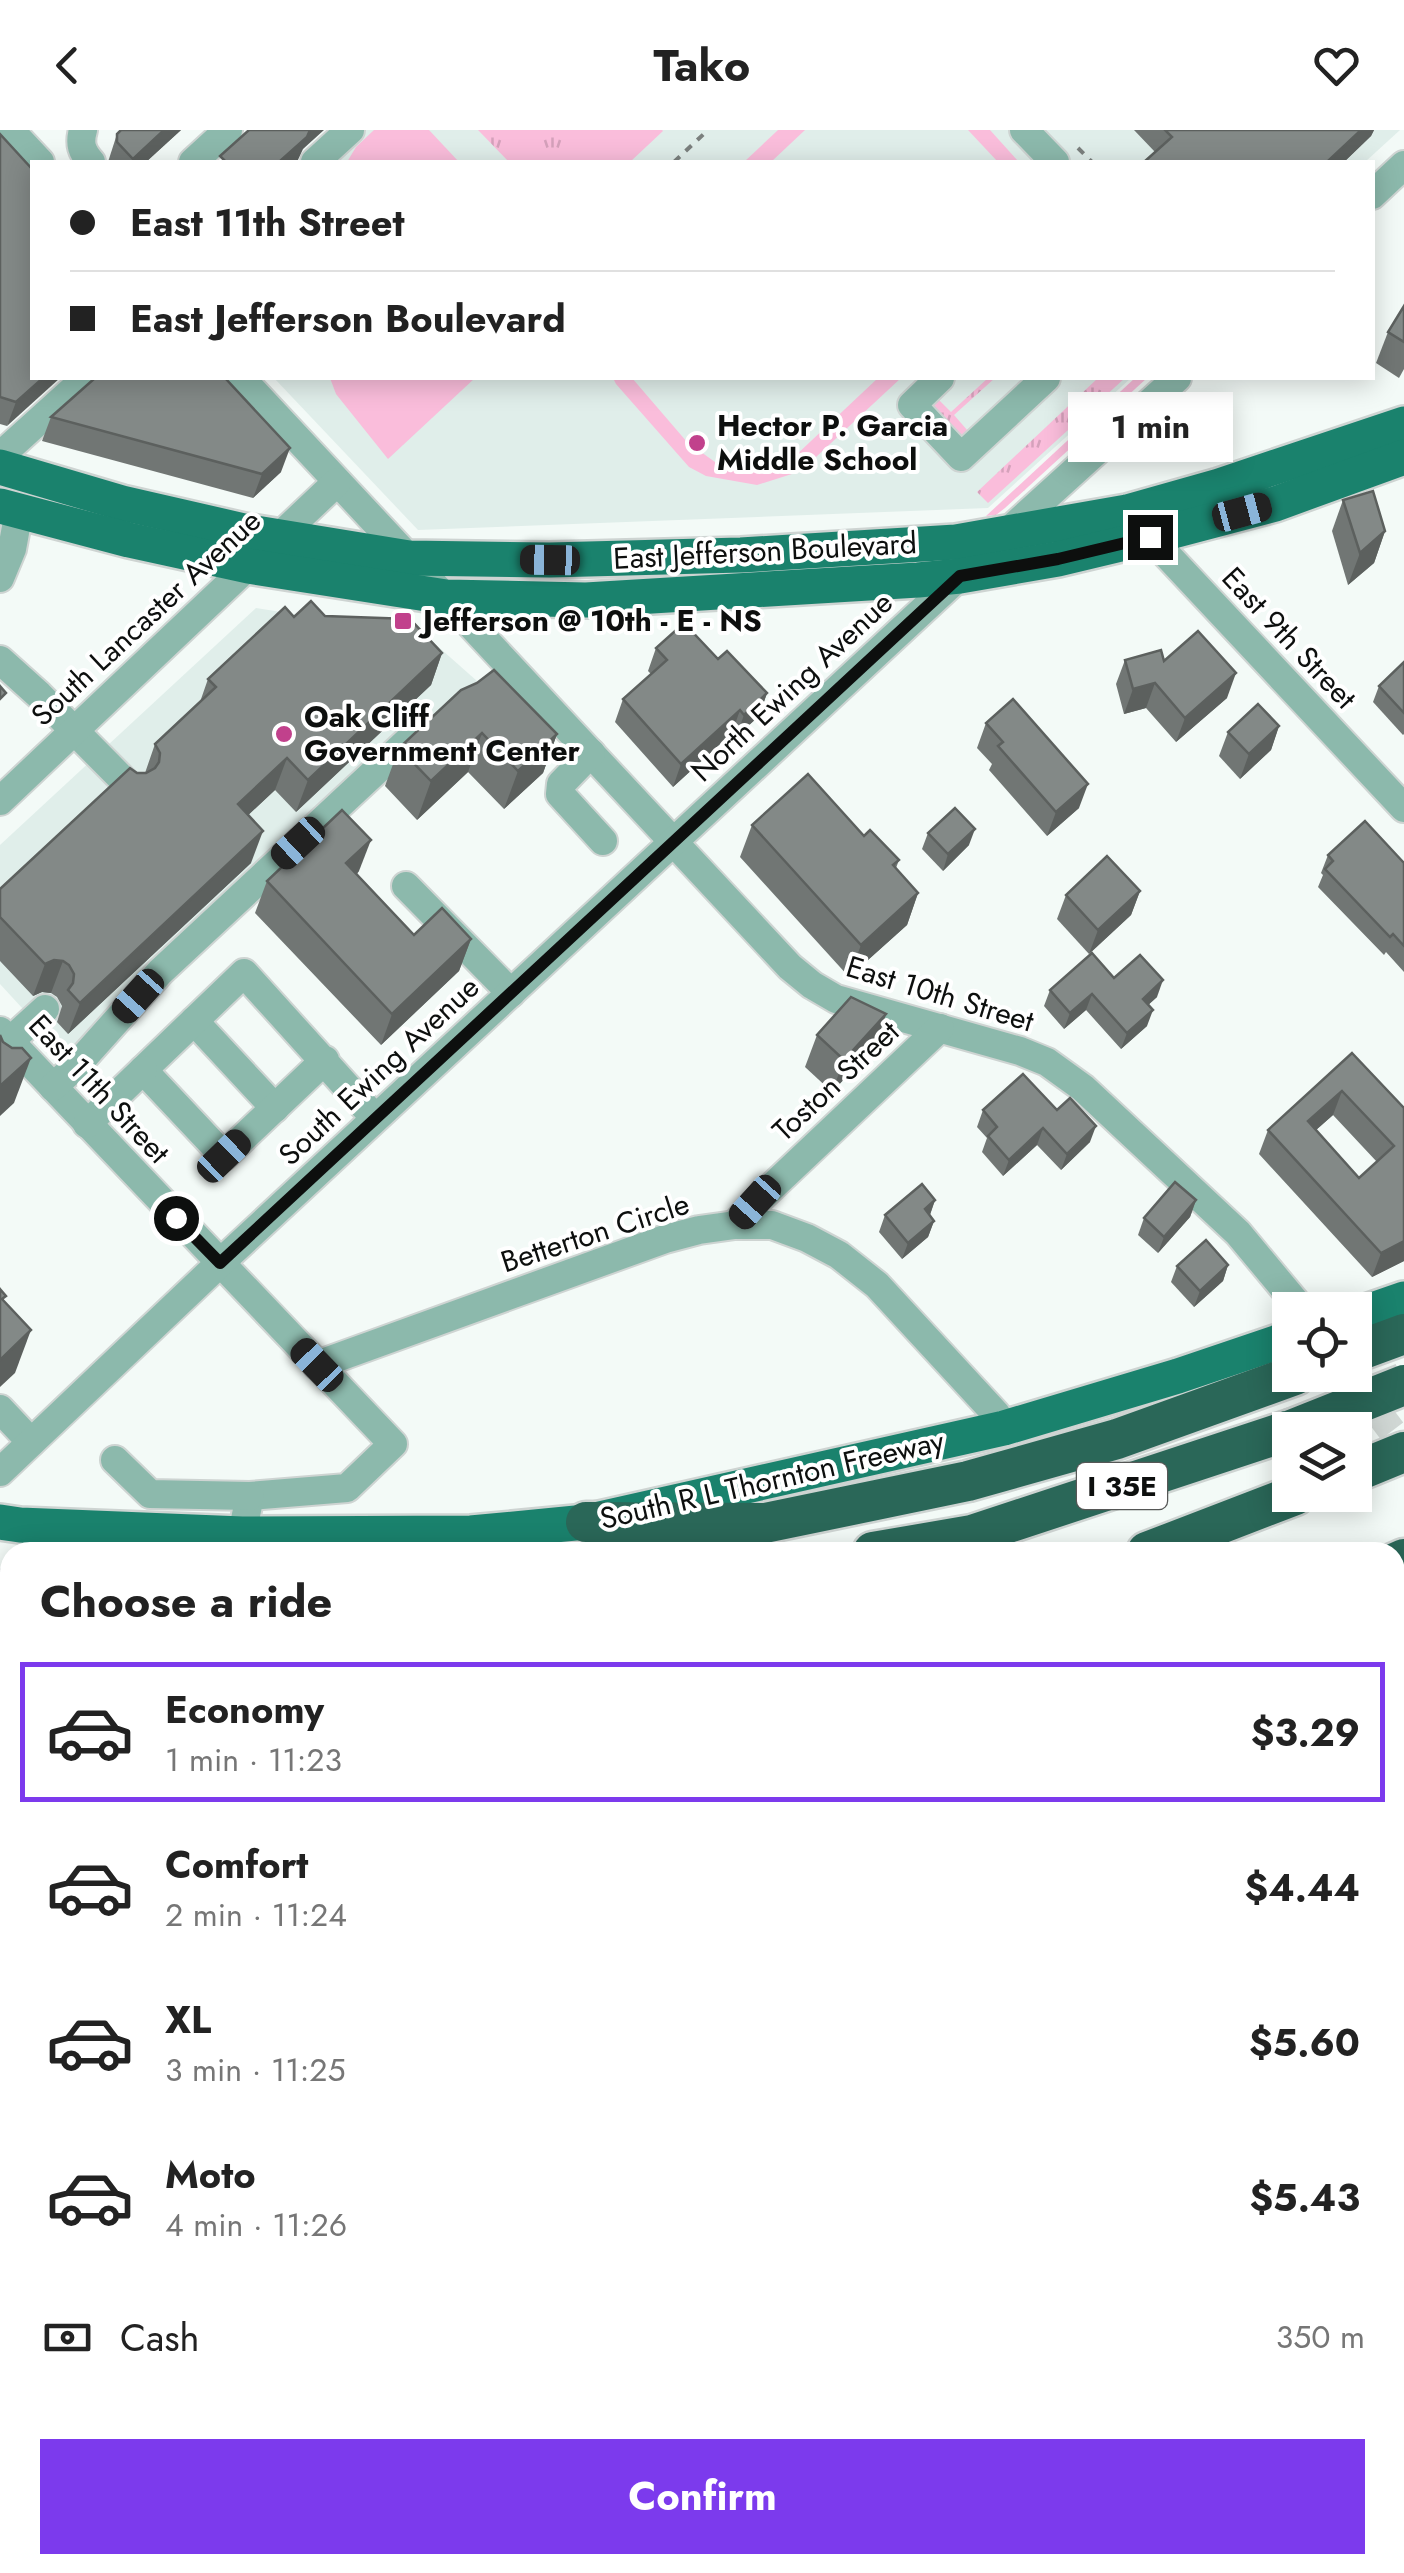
<!DOCTYPE html>
<html lang="en">
<head>
<meta charset="utf-8">
<style>
  body { margin:0; font-family:Jost,sans-serif; background:#f2f2f2; color:#222; height:100vh; display:flex; flex-direction:column; font-size:38px; white-space:nowrap }
  * { box-sizing:border-box; margin:0 }
  p { font-size:32px; color:#767676 }
  .icon { flex:none; width:55px; height:55px; fill:none; stroke:currentColor; stroke-width:2; stroke-linecap:round; stroke-linejoin:round }
  .map { position:relative; flex:1; overflow:hidden }
  .panel { position:absolute; left:0px; top:1412px; width:1405px; height:1032px; display:flex; flex-direction:column; background:#fff; border-radius:30px 30px 0 0; box-shadow:0 5px 25px #0003 }
  .panel>* { flex:none }
  .hud { position:absolute; left:30px; top:30px; width:1345px; height:220px; border-radius:0px; box-shadow:0 5px 25px #0003; display:grid; align-content:center; height:220px; padding:0 40px; background:#fff }
  .controls { position:absolute; left:1272px; top:1162px; display:grid; gap:20px }
  .controls a { display:grid; place-items:center; width:100px; height:100px; border-radius:0px; background:#fff; box-shadow:0 5px 25px #0003; font-size:50px }
  .end { position:absolute; width:45px; height:45px; margin:-22px; border:12px solid #0d0f0e; background:#fff; box-shadow:0 0 0 5px #fff }
  .from { border-radius:50% }
  .bubble { position:absolute; height:70px; border-radius:0px; background:#fff; box-shadow:0 5px 25px #0003; font-size:32px; font-weight:700; line-height:70px; text-align:center }
  .car { position:absolute; width:30px; height:60px; margin:-30px -15px; border-radius:12px; box-shadow:0 0 8px 2px #0007; background:linear-gradient(#222 24%,#8ab4d8 0 40%,#222 0 76%,#8ab4d8 0 86%,#222 0) }
  .hud b { display:flex; align-items:center; gap:35px; height:95px; font-size:38px }
  .hud b+b { border-top:2px solid #e0e0e0 }
  .hud i { width:25px; height:25px; background:#222 }
  ul { padding:0; list-style:none }
  li { display:flex; align-items:center; gap:30px; height:140px; margin:0 20px 15px; padding:0 20px; border:5px solid transparent; border-radius:0px }
  li div { flex:1 }
  li b { display:block; font-size:38px }
  li em { font-style:normal; font-weight:700 }
  li.selected { border-color:#7c3aed }
  li>.icon { width:90px; height:90px; stroke-width:1.5 }
  h2 { padding:0 40px; font-size:45px; line-height:120px }
  .pay { display:flex; align-items:center; gap:25px; height:110px; padding:0 40px; font-size:38px }
  .pay p { margin-inline-start:auto }
  .action { display:flex; gap:20px; margin-top:auto; padding:20px 40px }
  .action a { flex:1; height:115px; border-radius:0px; background:#7c3aed; color:#fff; font-size:40px; font-weight:700; line-height:115px; text-align:center }
  header { display:flex; justify-content:space-between; align-items:center; height:130px; padding:0 40px; background:#fff; font-size:45px; font-weight:700 }
  .map>svg:first-child { display:block }
  .built { fill:#e0eeea }
  .grass { fill:url(#grass-tufts) }
  .garden { fill:#fabddb }
  .lines { fill:none; stroke-linecap:round; stroke-linejoin:round }
  .minor-tunnel { stroke:#d0d7d4; stroke-width:28; stroke-dasharray:28 14; stroke-linecap:butt }
  .minor-casing { stroke:#ced4d2; stroke-width:32 }
  .major-casing { stroke:#ced4d2; stroke-width:40 }
  .highway-casing { stroke:#ced4d2; stroke-width:45 }
  .path { stroke:#7b807e; stroke-width:4; stroke-dasharray:8 8; stroke-linecap:butt }
  .minor { stroke:#8cb9ac; stroke-width:28 }
  .major { stroke:#1a826d; stroke-width:35 }
  .highway { stroke:#2a6758; stroke-width:40 }
  .highway-bridge-casing { stroke:#ced4d2; stroke-width:45; stroke-linecap:butt }
  .highway-bridge { stroke:#2a6758; stroke-width:40 }
  .wall { fill:#717674; fill-rule:evenodd }
  .shaded-wall { fill:#5c605e }
  .building { fill:#838987; stroke:#5c605e; stroke-width:2.5; fill-rule:evenodd }
  .route { stroke:#0d0f0e; stroke-width:12 }
  .poi-dot { fill:#c1418c; stroke:#fff; stroke-width:4 }
  .labels { text-anchor:middle; stroke-width:8; stroke-linejoin:round; paint-order:stroke }
  .shield { fill:#fff; stroke:#565756; stroke-width:2.5 }
  .shield-label { font-size:28px; font-weight:bold; fill:#0d0f0e }
  .poi-label { font-size:30px; font-weight:bold; fill:#0d0f0e; stroke:#fff; text-anchor:start }
  .street-label { font-size:30px; fill:#0d0f0e; stroke:#fff }
</style>
</head>
<body>
<header><svg class="icon" aria-label="back" viewBox="0 0 24 24"><path d="M15 5l-7 7 7 7"/></svg>Tako<svg class="icon" aria-label="heart" viewBox="0 0 24 24"><path d="M12 20l-8-8c-3-5 5-10 8-4 3-6 11-1 8 4z"/></svg></header>
<div class="map">
<svg width="1404" height="2443" viewBox="0 0 1404 2443">
  <defs>
    <pattern id="grass-tufts" width="24" height="20" patternUnits="userSpaceOnUse" patternTransform="scale(2.5)"><rect width="24" height="20" fill="#fabddb"/><path d="M3 7l-1-3M5 7V3M7 7l1-3M15 17l-1-3M17 17v-4M19 17l1-3" fill="none" stroke="#d5a1bb"/></pattern>
  </defs>
  <rect width="100%" height="100%" fill="#f3faf7"/>
  <g class="built">
    <polygon points="342,0 1400,0 1365,32 307,32"/>
    <polygon points="274,248 1131,248 988,378 418,400"/>
    <polygon points="256,478 425,505 477,551 69,929 0,854 0,715"/>
  </g>
  <g class="grass">
    <polygon points="478,0 662,0 663,1 630,32 509,32"/>
    <polygon points="988,248 995,248 954,285 968,301 962,307 957,305 931,277 937,268 951,282"/>
    <polygon points="1098,248 1125,248 988,373 977,362"/>
    <polygon points="1135,248 1147,248 1005,378 996,385 986,386"/>
  </g>
  <g class="garden">
    <polygon points="374,0 429,0 459,32 347,32 356,17"/>
    <polygon points="581,0 629,0 634,5 605,32 546,32"/>
    <polygon points="778,0 805,0 771,32 744,32"/>
    <polygon points="968,0 990,0 1019,32 998,32"/>
    <polygon points="330,248 475,248 388,329 336,264"/>
    <polygon points="613,248 632,248 687,312 715,332 742,337 769,336 794,327 878,248 901,248 816,327 795,343 757,355 706,346 689,337 616,254"/>
  </g>
  <g class="lines">
    <polyline class="minor-tunnel" points="1350,1245 1404,1317"/>
    <defs>
      <g id="minor">
        <polyline points="10,0 40,32"/>
        <path d="M83,0C79,14 82,22 91,32"/>
        <polyline points="1024,0 1055,32"/>
        <polyline points="193,32 228,0"/>
        <polyline points="315,32 350,0"/>
        <polyline points="1372,65 1404,35"/>
        <polyline points="241,248 790,837 812,855 836,869 1020,921 1047,932 1083,958 1238,1103 1302,1180"/>
        <polyline points="940,248 912,275 961,327 1046,248"/>
        <polyline points="0,326 86,248"/>
        <polyline points="1138,394 1404,678"/>
        <polyline points="1003,406 1177,248"/>
        <polyline points="0,448 12,419 19,381"/>
        <polyline points="0,530 39,565 131,658"/>
        <polyline points="591,623 561,654 560,664 603,711"/>
        <polyline points="0,671 337,352"/>
        <polyline points="406,756 511,863"/>
        <polyline points="194,891 275,978"/>
        <polyline points="0,901 393,1314 347,1358 250,1366 242,1404"/>
        <polyline points="10,911 45,879"/>
        <polyline points="325,930 224,1026 143,940 244,843 375,988"/>
        <polyline points="53,957 76,936 160,842 423,597"/>
        <polyline points="87,994 143,940"/>
        <polyline points="735,1095 755,1073 940,898"/>
        <polyline points="317,1235 665,1109 699,1100 735,1095 772,1095 807,1108 839,1125 877,1155 996,1284 1004,1298"/>
        <polyline points="0,1279 31,1312"/>
        <polyline points="115,1330 150,1364 250,1366"/>
        <polyline points="0,1342 220,1133 964,442"/>
        <polyline points="1395,1699 1404,1708"/>
        <polyline points="0,1792 10,1776"/>
        <polyline points="0,2118 10,2109"/>
        <polyline points="1395,2388 1404,2398"/>
        <polyline points="0,2435 8,2443"/>
        <polyline points="290,2443 299,2435"/>
        <polyline points="971,2443 980,2435"/>
      </g>
      <g id="major">
        <polyline points="0,337 122,373 244,401 409,428 550,430 741,425 956,412 1127,382 1219,356 1404,294"/>
        <polyline points="0,376 129,410 248,436 446,467 586,470 918,450 960,446 1058,429 1150,407 1275,374 1404,327"/>
        <polyline points="1355,1186 1404,1169"/>
        <polyline points="0,1392 20,1395 242,1404 471,1403 586,1392 1004,1298 1178,1246 1290,1208"/>
        <polyline points="1395,1563 1404,1560"/>
        <polyline points="0,1719 10,1720"/>
      </g>
      <g id="highway">
        <polyline points="1355,1222 1404,1204"/>
        <polyline points="1355,1342 1404,1322"/>
        <polyline points="586,1392 765,1393 968,1351 1117,1309 1295,1245"/>
        <polyline points="873,1422 972,1405 1290,1300"/>
        <polyline points="1147,1422 1295,1365"/>
        <polyline points="1395,1433 1404,1429"/>
        <polyline points="0,1461 10,1462"/>
        <polyline points="0,1533 10,1534"/>
        <polyline points="1395,1533 1404,1531"/>
        <polyline points="0,1612 10,1613"/>
        <polyline points="0,1654 10,1655"/>
      </g>
    </defs>
    <use href="#minor" class="minor-casing"/>
    <use href="#major" class="major-casing"/>
    <use href="#highway" class="highway-casing"/>
    <g class="path">
      <polyline points="1078,18 1092,32"/>
      <polyline points="674,32 708,0"/>
    </g>
    <use href="#minor" class="minor"/>
    <use href="#major" class="major"/>
    <use href="#highway" class="highway"/>
    <defs>
      <polyline id="highway-bridge" points="1291,1300 1404,1255"/>
    </defs>
    <use href="#highway-bridge" class="highway-bridge-casing"/>
    <use href="#highway-bridge" class="highway-bridge"/>
  </g>
  <g class="wall">
    <polygon points="121,0 181,0 146,32 108,32 117,4"/>
    <polygon points="1134,0 1374,0 1371,6 1344,32 1144,32 1155,22"/>
    <polygon points="0,4 32,248 7,296 0,294"/>
    <polygon points="1404,176 1404,239 1399,248 1376,233 1388,202"/>
    <polygon points="51,287 281,342 253,368 42,311"/>
    <polygon points="1343,370 1385,401 1374,433 1348,455 1332,401"/>
    <polygon points="325,486 442,523 431,555 296,682 275,660 248,685 251,733 68,904 57,892 62,876 57,867 51,863 42,862 33,866 0,831 0,759 145,643 155,614 200,572 208,549 294,487"/>
    <polygon points="656,518 718,529 767,563 759,586 736,607 732,603 673,657 615,592 623,569 651,544 648,541"/>
    <polygon points="1125,530 1164,531 1227,568 1176,612 1146,578 1124,584 1116,554"/>
    <polygon points="1404,532 1404,604 1403,605 1373,572 1379,556"/>
    <polygon points="461,560 557,604 543,643 504,679 468,642 417,690 385,656 399,618"/>
    <polygon points="986,593 1079,678 1047,706 989,640 992,634 977,618"/>
    <polygon points="1279,596 1271,620 1240,649 1219,626 1228,602"/>
    <polygon points="752,695 864,706 899,730 896,738 918,763 907,795 849,847 740,727"/>
    <polygon points="928,703 969,715 943,741 922,719"/>
    <polygon points="1328,725 1404,733 1404,842 1386,822 1384,825 1318,757 1323,745 1321,743"/>
    <polygon points="359,741 357,744 414,805 471,809 459,841 381,915 255,783 267,751"/>
    <polygon points="1140,761 1131,785 1089,824 1057,789 1066,765"/>
    <polygon points="1114,848 1157,867 1148,875 1147,896 1121,919 1086,880 1064,899 1044,876 1050,860"/>
    <polygon points="886,884 875,916 832,962 805,937 817,905"/>
    <path d="M1352,923L1404,978V1131L1372,1147L1259,1024L1268,1000ZM1333,985L1377,1032L1359,1048L1316,1000Z"/>
    <polygon points="983,980 1057,980 1090,1012 1061,1040 1037,1015 1003,1046 982,1022 987,1008 977,997"/>
    <polygon points="935,1070 930,1085 934,1091 928,1107 902,1129 879,1102 885,1085"/>
    <polygon points="1196,1070 1190,1087 1158,1123 1138,1105 1144,1088"/>
    <polygon points="1228,1135 1223,1151 1194,1177 1171,1152 1177,1136"/>
    <polygon points="1395,1752 1404,1762 1404,1846 1395,1836"/>
    <polygon points="10,2174 10,2233 0,2222 0,2192 5,2187"/>
    <polygon points="10,2330 10,2358 2,2349 8,2332"/>
    <polygon points="144,2435 217,2435 208,2443 145,2443 142,2440"/>
    <polygon points="368,2435 416,2435 423,2443 365,2443"/>
  </g>
  <g class="shaded-wall">
    <polygon points="164,0 181,0 146,32 131,32 133,29"/>
    <polygon points="310,0 324,0 303,19 297,32 279,32"/>
    <polygon points="1361,0 1374,0 1371,6 1344,32 1327,32"/>
    <polygon points="43,248 60,248 7,296 16,272"/>
    <polygon points="290,318 281,342 253,368 262,344"/>
    <polygon points="1385,401 1374,433 1348,455 1360,423"/>
    <polygon points="442,523 431,555 296,682 308,650"/>
    <polygon points="1236,543 1227,568 1176,612 1185,588"/>
    <polygon points="1155,553 1146,578 1124,584 1133,559"/>
    <polygon points="767,563 759,586 736,607 744,585"/>
    <polygon points="740,580 732,603 673,657 681,634"/>
    <polygon points="1279,596 1271,620 1240,649 1249,624"/>
    <polygon points="482,603 468,642 417,690 431,651"/>
    <polygon points="557,604 543,643 504,679 518,641"/>
    <polygon points="287,628 275,660 226,706 238,674"/>
    <polygon points="1088,654 1079,678 1047,706 1056,682"/>
    <polygon points="975,699 969,715 943,741 948,724"/>
    <polygon points="263,701 251,733 68,904 80,873"/>
    <polygon points="371,710 359,741 335,765 346,733"/>
    <polygon points="1140,761 1131,785 1089,824 1098,800"/>
    <polygon points="918,763 907,795 849,847 861,815"/>
    <polygon points="471,809 459,841 381,915 392,884"/>
    <polygon points="54,830 63,831 51,863 42,862 33,866 45,834"/>
    <polygon points="1163,850 1157,867 1137,885 1143,869"/>
    <polygon points="1092,864 1086,880 1064,899 1070,883"/>
    <polygon points="1153,880 1147,896 1121,919 1127,903"/>
    <polygon points="886,884 875,916 832,962 844,930"/>
    <polygon points="31,928 14,973 0,986 0,956"/>
    <polygon points="1342,961 1333,985 1299,1015 1308,991"/>
    <polygon points="1096,996 1090,1012 1061,1040 1067,1024"/>
    <polygon points="1043,998 1037,1015 1003,1046 1009,1030"/>
    <polygon points="935,1070 929,1087 925,1079"/>
    <polygon points="1196,1070 1190,1087 1158,1123 1164,1107"/>
    <polygon points="934,1091 928,1107 902,1129 908,1113"/>
    <polygon points="1404,1111 1404,1131 1372,1147 1381,1123"/>
    <polygon points="1228,1135 1223,1151 1194,1177 1200,1161"/>
    <polygon points="31,1200 15,1243 0,1257 0,1230"/>
    <polygon points="1404,2289 1404,2300 1395,2308 1398,2295"/>
    <polygon points="206,2435 217,2435 208,2443 197,2443"/>
    <polygon points="1379,2435 1385,2435 1382,2443 1370,2443"/>
  </g>
  <g class="building">
    <polygon points="121,0 164,0 133,29 117,12 117,4"/>
    <polygon points="249,0 310,0 307,7 279,32 226,32 220,26"/>
    <polygon points="1165,0 1361,0 1327,32 1144,32 1172,7"/>
    <polygon points="0,4 32,39 32,248 43,248 16,272 0,267"/>
    <polygon points="1404,176 1404,212 1388,202"/>
    <polygon points="95,248 225,248 290,318 262,344 51,287"/>
    <polygon points="1373,361 1385,401 1360,423 1343,370"/>
    <polygon points="311,471 325,486 410,489 442,523 308,650 287,628 238,674 263,701 80,873 68,860 73,853 74,844 69,835 63,831 54,830 45,834 0,787 0,759 130,638 137,643 146,643 155,638 159,632 160,623 155,614 216,557 208,549 285,477 294,487"/>
    <polygon points="684,493 718,529 727,521 767,563 744,585 740,580 681,634 623,569 667,530 656,518"/>
    <polygon points="1198,501 1236,543 1185,588 1155,553 1133,559 1125,530 1161,520 1164,531"/>
    <polygon points="1404,532 1404,583 1379,556"/>
    <polygon points="494,540 557,604 518,641 482,603 431,651 399,618 461,560 477,553"/>
    <polygon points="0,556 6,563 0,569"/>
    <polygon points="1013,569 1088,654 1056,682 998,616 1003,612 986,593"/>
    <polygon points="1258,574 1279,596 1249,624 1228,602"/>
    <polygon points="808,644 864,706 870,700 899,730 893,735 918,763 861,815 752,695"/>
    <polygon points="955,678 975,699 948,724 928,703"/>
    <polygon points="342,680 371,710 346,733 414,805 442,778 471,809 392,884 267,751"/>
    <polygon points="1365,691 1404,733 1404,816 1393,804 1390,807 1325,739 1333,731 1328,725"/>
    <polygon points="1107,726 1140,761 1098,800 1066,765"/>
    <polygon points="1092,823 1114,848 1140,825 1163,850 1143,869 1153,880 1127,903 1092,864 1070,883 1050,860"/>
    <polygon points="851,867 886,884 844,930 817,905"/>
    <polygon points="0,905 3,912 12,918 22,918 31,928 0,956"/>
    <path d="M1352,923L1404,978V1111L1381,1123L1268,1000ZM1342,961L1394,1016L1359,1048L1308,991Z"/>
    <polygon points="1023,944 1057,980 1070,968 1096,996 1067,1024 1043,998 1009,1030 988,1006 997,997 983,980"/>
    <polygon points="1175,1052 1196,1070 1164,1107 1144,1088"/>
    <polygon points="922,1054 935,1070 925,1079 934,1091 908,1113 885,1085"/>
    <polygon points="1206,1110 1228,1135 1200,1161 1177,1136"/>
    <polygon points="0,1159 6,1166 2,1169 31,1200 0,1230"/>
    <polygon points="1395,1752 1404,1762 1404,1823 1398,1817 1395,1820"/>
    <polygon points="10,2183 10,2210 0,2199 0,2192"/>
    <polygon points="1404,2238 1404,2289 1398,2295 1395,2291 1395,2246"/>
    <polygon points="151,2435 206,2435 197,2443 158,2443"/>
    <polygon points="369,2435 416,2435 423,2443 375,2443"/>
    <polygon points="775,2435 782,2435 788,2440 794,2435 872,2435 879,2443 766,2443"/>
    <polygon points="1051,2435 1157,2435 1165,2443 1042,2443"/>
    <polygon points="1328,2435 1379,2435 1370,2443 1319,2443"/>
  </g>
  <g class="lines">
    <polyline class="route" points="176,1088 220,1133 960,446 1058,429 1150,407"/>
  </g>
  <g class="poi-dot">
    <circle cx="697" cy="313" r="10"/>
    <rect x="393" y="481" width="20" height="20" rx="5"/>
    <circle cx="284" cy="604" r="10"/>
  </g>
  <g class="labels">
    <rect class="shield" x="1077" y="1333" width="90" height="46" rx="8"/>
    <g class="shield-label">
      <text x="1122" y="1366">I 35E</text>
    </g>
    <g class="poi-label">
      <text x="717" y="306">Hector P. Garcia<tspan x="717" dy="34">Middle School</tspan></text>
      <text x="423" y="501">Jefferson @ 10th - E - NS</text>
      <text x="304" y="597">Oak Cliff<tspan x="304" dy="34">Government Center</tspan></text>
    </g>
    <g class="street-label">
      <text transform="translate(765 421) rotate(-3)" y="10">East Jefferson Boulevard</text>
      <text transform="translate(146 488) rotate(-43)" y="10">South Lancaster Avenue</text>
      <text transform="translate(1289 508) rotate(47)" y="10">East 9th Street</text>
      <text transform="translate(792 557) rotate(-43)" y="10">North Ewing Avenue</text>
      <text transform="translate(940 864) rotate(17)" y="10">East 10th Street</text>
      <text transform="translate(379 941) rotate(-43)" y="10">South Ewing Avenue</text>
      <text transform="translate(836 951) rotate(-43)" y="10">Toston Street</text>
      <text transform="translate(99 959) rotate(47)" y="10">East 11th Street</text>
      <text transform="translate(595 1103) rotate(-18)" y="10">Betterton Circle</text>
      <text transform="translate(772 1350) rotate(-13)" y="10">South R L Thornton Freeway</text>
    </g>
  </g>
</svg>
<div class="controls">
<a><svg class="icon" aria-label="locate" viewBox="0 0 24 24"><circle cx="12" cy="12" r="6"/><path d="M12 2v4M12 18v4M2 12h4M18 12h4"/></svg></a>
<a><svg class="icon" aria-label="layers" viewBox="0 0 24 24"><path d="M12 4l9 5-9 5-9-5zM3 14l9 5 9-5"/></svg></a>
</div>
<i class="end from" style="left:176px;top:1088px"></i>
<i class="end" style="left:1150px;top:407px"></i>
<div class="bubble" style="left:1068px;top:262px;width:165px">1 min</div>
<i class="car" style="left:1242px;top:382px;rotate:75deg"></i>
<i class="car" style="left:550px;top:430px;rotate:271deg"></i>
<i class="car" style="left:298px;top:713px;rotate:227deg"></i>
<i class="car" style="left:138px;top:866px;rotate:222deg"></i>
<i class="car" style="left:224px;top:1026px;rotate:46deg"></i>
<i class="car" style="left:755px;top:1072px;rotate:222deg"></i>
<i class="car" style="left:317px;top:1235px;rotate:316deg"></i>
<div class="hud">
<b><i class="from"></i>East 11th Street</b>
<b><i></i>East Jefferson Boulevard</b>
</div>
<section class="panel">
<h2>Choose a ride</h2>
<ul>
<li class="selected"><svg class="icon" aria-label="car" viewBox="0 0 24 24"><path d="M5 17H2v-5l4-1 3-4h7l3 4 3 1v5h-3M9 17h6M6 11h13"/><circle cx="7" cy="17" r="2"/><circle cx="17" cy="17" r="2"/></svg><div><b>Economy</b><p>1 min · 11:23</p></div><em>$3.29</em></li>
<li><svg class="icon" aria-label="car" viewBox="0 0 24 24"><path d="M5 17H2v-5l4-1 3-4h7l3 4 3 1v5h-3M9 17h6M6 11h13"/><circle cx="7" cy="17" r="2"/><circle cx="17" cy="17" r="2"/></svg><div><b>Comfort</b><p>2 min · 11:24</p></div><em>$4.44</em></li>
<li><svg class="icon" aria-label="car" viewBox="0 0 24 24"><path d="M5 17H2v-5l4-1 3-4h7l3 4 3 1v5h-3M9 17h6M6 11h13"/><circle cx="7" cy="17" r="2"/><circle cx="17" cy="17" r="2"/></svg><div><b>XL</b><p>3 min · 11:25</p></div><em>$5.60</em></li>
<li><svg class="icon" aria-label="car" viewBox="0 0 24 24"><path d="M5 17H2v-5l4-1 3-4h7l3 4 3 1v5h-3M9 17h6M6 11h13"/><circle cx="7" cy="17" r="2"/><circle cx="17" cy="17" r="2"/></svg><div><b>Moto</b><p>4 min · 11:26</p></div><em>$5.43</em></li>
</ul>
<div class="pay"><svg class="icon" aria-label="cash" viewBox="0 0 24 24"><path d="M3 7h18v10H3z"/><circle cx="12" cy="12" r="2"/></svg>Cash<p>350 m</p></div>
<div class="action"><a>Confirm</a></div>
</section>
</div>
</body>
</html>
